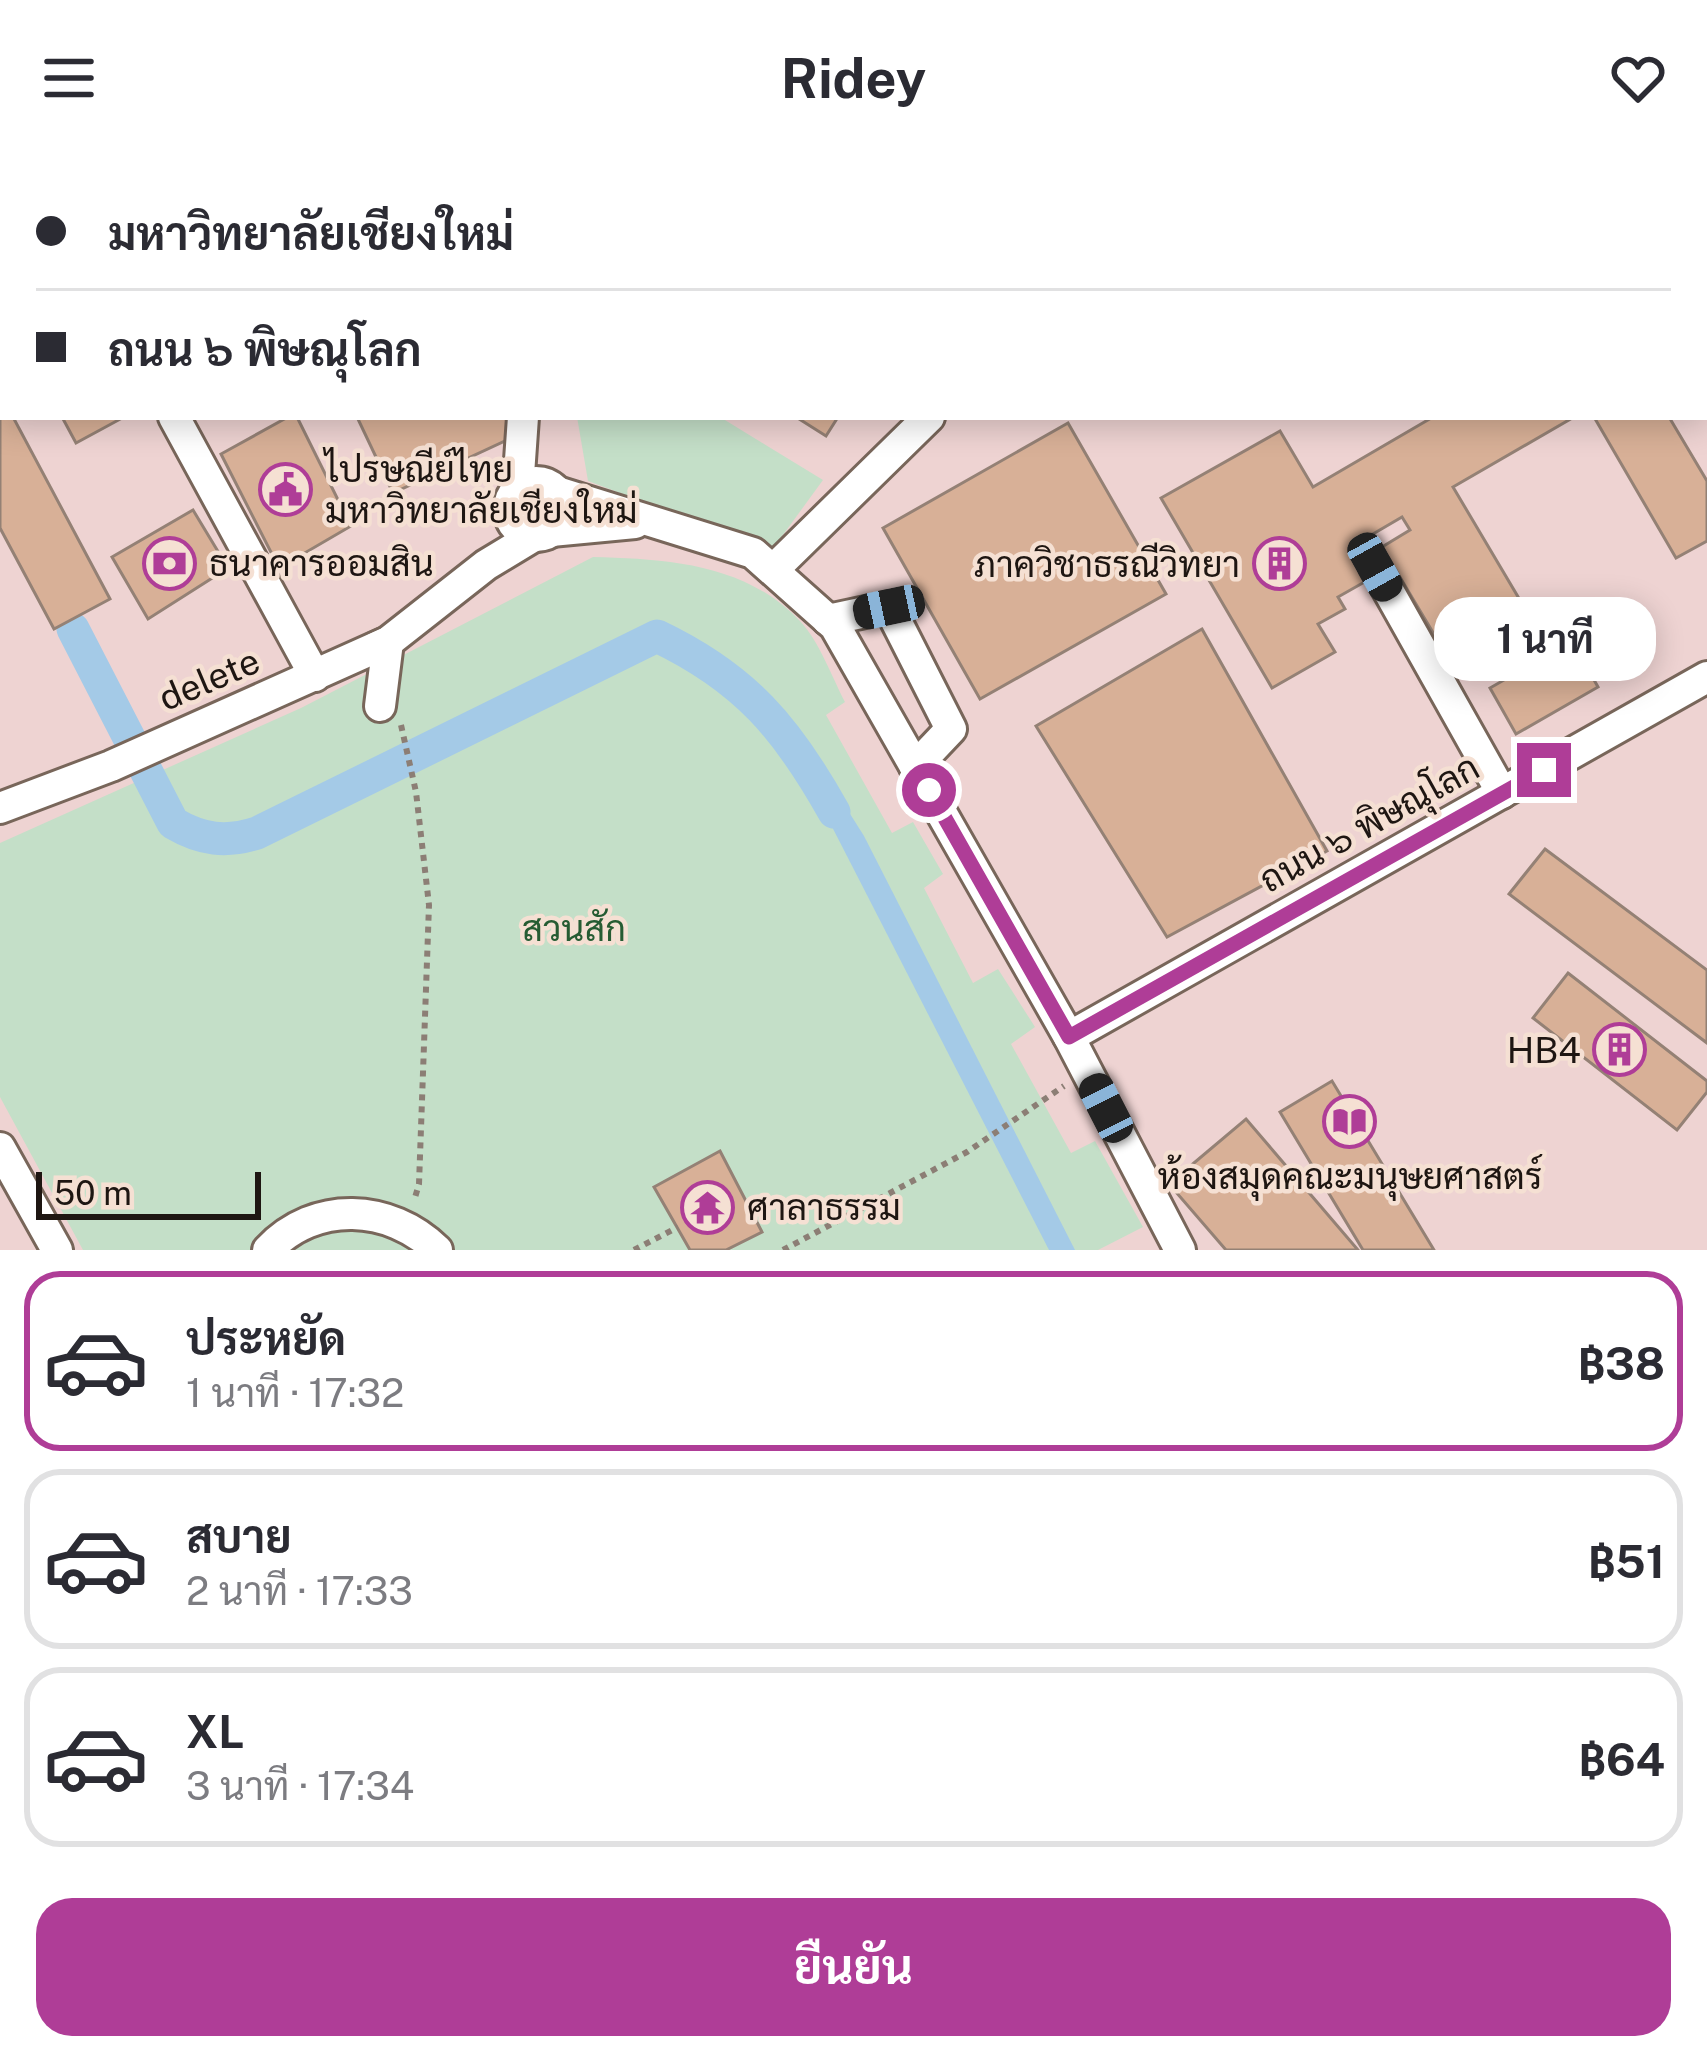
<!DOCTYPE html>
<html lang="th">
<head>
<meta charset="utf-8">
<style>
  body { margin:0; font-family:"Public Sans",Sarabun,sans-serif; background:#f7f7f7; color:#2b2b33; height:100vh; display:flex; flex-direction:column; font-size:45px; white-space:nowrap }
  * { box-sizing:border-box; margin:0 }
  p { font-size:39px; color:#7c7c81 }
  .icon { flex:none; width:66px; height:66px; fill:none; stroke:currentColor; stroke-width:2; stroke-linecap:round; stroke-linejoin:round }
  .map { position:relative; height:1094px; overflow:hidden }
  .panel { display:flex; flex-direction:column; background:#fff; flex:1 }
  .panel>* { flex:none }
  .hud { position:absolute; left:0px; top:0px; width:1707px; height:264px; box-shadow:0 6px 30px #0003; display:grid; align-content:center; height:264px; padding:0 36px; background:#fff }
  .scale { position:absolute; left:36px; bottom:30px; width:225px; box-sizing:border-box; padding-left:12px; border:6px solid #1e1612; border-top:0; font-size:33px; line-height:42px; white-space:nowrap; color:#1e1612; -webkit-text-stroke:9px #f5e0d3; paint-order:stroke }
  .end { position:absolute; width:54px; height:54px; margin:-27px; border:15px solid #af3d97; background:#fff; box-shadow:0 0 0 6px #fff }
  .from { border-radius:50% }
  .bubble { position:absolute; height:84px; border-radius:36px; background:#fff; box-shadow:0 6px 30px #0003; font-size:39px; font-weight:700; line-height:84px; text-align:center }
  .car { position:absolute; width:36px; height:72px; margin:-36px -18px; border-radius:15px; box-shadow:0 0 9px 3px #0007; background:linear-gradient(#222 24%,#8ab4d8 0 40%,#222 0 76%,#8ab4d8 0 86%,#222 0) }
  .hud b { display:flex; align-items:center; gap:42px; height:114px; font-size:45px }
  .hud b+b { border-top:3px solid #e1e1e2 }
  .hud i { width:30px; height:30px; background:#2b2b33 }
  ul { padding:21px 0 0; list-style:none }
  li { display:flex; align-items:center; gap:36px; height:180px; margin:0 24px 18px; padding:0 12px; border:6px solid #e1e1e2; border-radius:36px }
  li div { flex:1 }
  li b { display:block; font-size:45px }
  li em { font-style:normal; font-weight:700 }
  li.on { border-color:#af3d97 }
  li>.icon { width:108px; height:108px; stroke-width:1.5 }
  .button { display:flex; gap:24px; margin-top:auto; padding:24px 36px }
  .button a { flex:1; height:138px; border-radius:36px; background:#af3d97; color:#fff; font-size:48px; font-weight:700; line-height:138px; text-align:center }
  header { display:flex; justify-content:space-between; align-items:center; height:156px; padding:0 36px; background:#fff; font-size:54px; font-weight:700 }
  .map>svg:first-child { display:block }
  .education { fill:#eed3d2; fill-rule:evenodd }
  .green { fill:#c4dfc8 }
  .water { fill:#a4cae7 }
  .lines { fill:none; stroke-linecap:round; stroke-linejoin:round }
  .canal { stroke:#a4cae7; stroke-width:33 }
  .building { fill:#d8b097; stroke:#948175; stroke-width:3 }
  .minor-casing { stroke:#78665a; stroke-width:36 }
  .path { stroke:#8c7e75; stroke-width:6; stroke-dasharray:6 6; stroke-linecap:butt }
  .minor { stroke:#fff; stroke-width:30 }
  .route { stroke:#af3d97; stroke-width:15 }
  .labels { text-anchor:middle; stroke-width:9; stroke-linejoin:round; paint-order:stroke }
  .poi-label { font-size:36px; fill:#1e1612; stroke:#f5e0d3; text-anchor:start }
  .street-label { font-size:36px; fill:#1e1612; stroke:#f5e0d3 }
  .park-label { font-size:36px; fill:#265c33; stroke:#f5e0d3 }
</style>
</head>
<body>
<header><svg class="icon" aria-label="menu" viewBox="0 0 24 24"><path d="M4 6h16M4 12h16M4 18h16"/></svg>Ridey<svg class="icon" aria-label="heart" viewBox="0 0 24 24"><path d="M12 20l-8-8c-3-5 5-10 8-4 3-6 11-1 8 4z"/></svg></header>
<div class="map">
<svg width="1707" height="1094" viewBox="0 0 1707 1094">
  <rect width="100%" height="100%" fill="#f5e0d3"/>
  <path class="education" d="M0,0H1707V1094H0ZM3,3H1704V261H3Z"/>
  <g class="green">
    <polygon points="577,261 720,261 823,324 772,394 588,325"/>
    <path d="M593,401C666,403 745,407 800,465C819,485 832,521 845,546L826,559L892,677L913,666L943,718L924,732L973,827L998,813L1035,871L1011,888L1071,997L1095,985L1143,1071L1098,1094H83L0,941V687L301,552Z"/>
  </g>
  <polygon class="water" points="818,607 864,680 1075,1094 1049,1094 808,624"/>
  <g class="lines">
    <path class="canal" d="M73,473L173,667C202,684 226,687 257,677L657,480C745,522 787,572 834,656"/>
  </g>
  <g class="building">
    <polygon points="0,237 3,261 13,261 110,443 54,473 0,372"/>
    <polygon points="62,261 124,261 76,287"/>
    <polygon points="288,261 297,261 351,370 279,412 221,298"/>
    <polygon points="357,261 510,261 518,279 393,337"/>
    <polygon points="796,261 838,261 826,280"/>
    <polygon points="1433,261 1574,261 1453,331 1530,461 1479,491 1471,479 1444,495 1382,391 1410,374 1402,361 1349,392 1368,424 1338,441 1345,453 1318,468 1335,496 1272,532 1161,342 1280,275 1313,331"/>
    <polygon points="1594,261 1669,261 1707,325 1707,385 1676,402"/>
    <polygon points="1068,267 1166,438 980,543 883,372"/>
    <polygon points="193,354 228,412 148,463 112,401"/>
    <polygon points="1202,473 1327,695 1167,781 1036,570"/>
    <polygon points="1572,485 1598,531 1516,578 1490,532"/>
    <polygon points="1545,693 1707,814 1707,887 1509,738"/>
    <polygon points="1568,817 1707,925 1707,936 1677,974 1533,862"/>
    <polygon points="1332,925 1434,1094 1363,1094 1280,956"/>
    <polygon points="1246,963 1358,1094 1226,1094 1169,1028"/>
    <polygon points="720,995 762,1076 726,1094 690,1094 654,1031"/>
  </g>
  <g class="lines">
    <defs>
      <g id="minor">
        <polyline points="30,0 32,3"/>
        <polyline points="1474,0 1476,3"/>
        <polyline points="1613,0 1615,3"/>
        <polyline points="540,3 541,0"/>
        <polyline points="1704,102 1707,100"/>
        <polyline points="1704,151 1707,156"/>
        <polyline points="174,261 315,520"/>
        <circle cx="536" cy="353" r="27"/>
        <polyline points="518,333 523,261"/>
        <polyline points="554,335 753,397 835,470 1069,881 1180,1094"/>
        <polyline points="551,375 635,367"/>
        <polyline points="1375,411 1502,637"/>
        <polyline points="774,413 929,261"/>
        <polyline points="828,464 889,451 951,573 915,611"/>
        <polyline points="375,492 388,486 380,550"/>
        <polyline points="0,652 111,610 388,486 486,409 534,380"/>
        <polyline points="1069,881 1707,521"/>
        <polyline points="0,992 57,1094"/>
        <path d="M268,1094C315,1044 390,1048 437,1094"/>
      </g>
    </defs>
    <use href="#minor" class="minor-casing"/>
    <g class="path">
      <polyline points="401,569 416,636 429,749 419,1028 414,1045"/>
      <polyline points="634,1094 678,1071"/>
      <polyline points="783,1094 967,996 1064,930"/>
    </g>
    <use href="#minor" class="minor"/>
  </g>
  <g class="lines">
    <polyline class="route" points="929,634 1069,881 1544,614"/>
  </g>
  <defs>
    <symbol id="civic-ring" viewBox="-11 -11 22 22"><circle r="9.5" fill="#f5e0d3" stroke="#af3d97" stroke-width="1.5"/><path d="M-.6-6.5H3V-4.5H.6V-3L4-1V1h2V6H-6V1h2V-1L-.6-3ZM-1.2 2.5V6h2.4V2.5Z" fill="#af3d97"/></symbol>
    <symbol id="bank-ring" viewBox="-11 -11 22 22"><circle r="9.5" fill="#f5e0d3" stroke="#af3d97" stroke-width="1.5"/><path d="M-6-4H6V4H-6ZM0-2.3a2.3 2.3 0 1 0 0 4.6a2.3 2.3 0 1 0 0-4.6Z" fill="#af3d97"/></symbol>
    <symbol id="building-ring" viewBox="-11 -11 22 22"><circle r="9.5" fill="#f5e0d3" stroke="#af3d97" stroke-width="1.5"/><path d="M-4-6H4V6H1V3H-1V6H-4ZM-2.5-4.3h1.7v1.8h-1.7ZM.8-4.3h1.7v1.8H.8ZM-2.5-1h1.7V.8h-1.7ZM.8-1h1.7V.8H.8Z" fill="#af3d97"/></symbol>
    <symbol id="library-ring" viewBox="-11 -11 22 22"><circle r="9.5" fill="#f5e0d3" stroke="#af3d97" stroke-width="1.5"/><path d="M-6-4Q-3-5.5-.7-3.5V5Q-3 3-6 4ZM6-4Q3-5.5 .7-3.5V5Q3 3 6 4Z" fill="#af3d97"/></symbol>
    <symbol id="temple-ring" viewBox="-11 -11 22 22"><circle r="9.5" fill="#f5e0d3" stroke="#af3d97" stroke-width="1.5"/><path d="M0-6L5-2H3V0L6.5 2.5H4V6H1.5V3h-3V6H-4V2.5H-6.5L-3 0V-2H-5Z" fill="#af3d97"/></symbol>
  </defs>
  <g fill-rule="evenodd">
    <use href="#civic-ring" x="256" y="304" width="59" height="59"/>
    <use href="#bank-ring" x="140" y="378" width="59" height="59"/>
    <use href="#building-ring" x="1250" y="378" width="59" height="59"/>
    <use href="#building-ring" x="1590" y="864" width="59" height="59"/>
    <use href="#library-ring" x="1320" y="936" width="59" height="59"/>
    <use href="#temple-ring" x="678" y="1022" width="59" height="59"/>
  </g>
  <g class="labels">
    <g class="poi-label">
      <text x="325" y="326">ไปรษณีย์ไทย<tspan x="325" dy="41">มหาวิทยาลัยเชียงใหม่</tspan></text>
      <text x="209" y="420">ธนาคารออมสิน</text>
      <text x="1240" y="421" text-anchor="end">ภาควิชาธรณีวิทยา</text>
      <text x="1581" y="907" text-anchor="end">HB4</text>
      <text x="1350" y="1033" text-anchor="middle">ห้องสมุดคณะมนุษยศาสตร์</text>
      <text x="747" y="1064">ศาลาธรรม</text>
    </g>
    <g class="street-label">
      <text transform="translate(209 523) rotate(-23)" y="13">delete</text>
      <text transform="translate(1369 667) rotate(-29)" y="13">ถนน ๖ พิษณุโลก</text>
    </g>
    <g class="park-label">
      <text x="574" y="785">สวนสัก</text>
    </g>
  </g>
</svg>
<div class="scale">50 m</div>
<i class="end from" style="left:929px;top:634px"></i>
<i class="end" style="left:1544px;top:614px"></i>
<div class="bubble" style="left:1434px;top:441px;width:222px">1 นาที</div>
<i class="car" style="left:1375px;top:411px;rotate:151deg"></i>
<i class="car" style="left:889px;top:451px;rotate:258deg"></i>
<i class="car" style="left:1106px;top:952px;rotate:333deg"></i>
<div class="hud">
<b><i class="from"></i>มหาวิทยาลัยเชียงใหม่</b>
<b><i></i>ถนน ๖ พิษณุโลก</b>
</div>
</div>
<section class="panel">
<ul>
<li class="on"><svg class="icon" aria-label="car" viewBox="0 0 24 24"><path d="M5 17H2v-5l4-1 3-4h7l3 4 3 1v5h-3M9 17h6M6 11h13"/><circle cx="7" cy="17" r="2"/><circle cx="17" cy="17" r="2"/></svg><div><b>ประหยัด</b><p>1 นาที · 17:32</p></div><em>฿38</em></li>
<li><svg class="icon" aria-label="car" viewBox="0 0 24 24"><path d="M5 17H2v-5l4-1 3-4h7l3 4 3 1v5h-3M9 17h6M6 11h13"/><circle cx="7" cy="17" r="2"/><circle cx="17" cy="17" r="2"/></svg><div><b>สบาย</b><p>2 นาที · 17:33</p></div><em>฿51</em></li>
<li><svg class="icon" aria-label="car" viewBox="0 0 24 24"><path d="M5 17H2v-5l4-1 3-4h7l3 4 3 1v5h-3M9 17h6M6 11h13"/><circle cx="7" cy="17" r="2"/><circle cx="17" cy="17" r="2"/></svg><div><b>XL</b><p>3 นาที · 17:34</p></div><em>฿64</em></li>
</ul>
<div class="button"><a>ยืนยัน</a></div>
</section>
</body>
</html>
